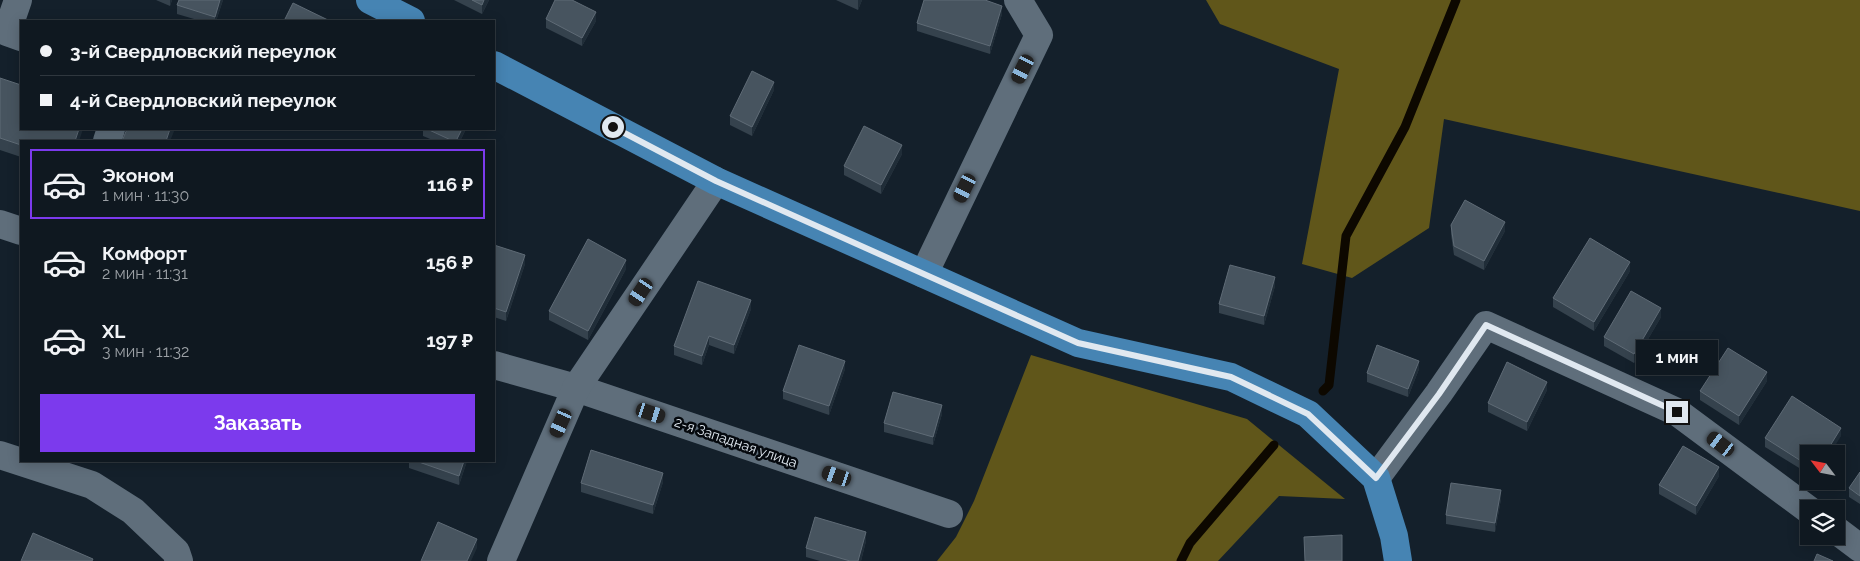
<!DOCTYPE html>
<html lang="ru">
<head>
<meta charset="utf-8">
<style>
  body { margin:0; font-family:Raleway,sans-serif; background:#182129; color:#f1f3f6; height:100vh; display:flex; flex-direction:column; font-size:19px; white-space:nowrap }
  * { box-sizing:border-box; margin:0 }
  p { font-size:16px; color:#9ba0a5 }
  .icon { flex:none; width:28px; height:28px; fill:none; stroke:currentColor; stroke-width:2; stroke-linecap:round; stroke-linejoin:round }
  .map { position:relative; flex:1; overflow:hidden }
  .drawer { position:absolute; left:20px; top:140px; width:475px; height:322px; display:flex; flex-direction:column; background:#0f1820; border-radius:0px; box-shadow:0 2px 12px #0003,0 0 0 1px #2f373e }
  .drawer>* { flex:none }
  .hud { position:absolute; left:20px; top:20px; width:475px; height:110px; border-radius:0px; box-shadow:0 2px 12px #0003,0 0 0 1px #2f373e; display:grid; align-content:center; height:110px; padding:0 20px; background:#0f1820 }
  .needle { width:32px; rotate:302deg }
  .buttons { position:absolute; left:1800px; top:445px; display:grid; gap:10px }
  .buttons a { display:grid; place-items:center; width:45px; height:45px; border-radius:0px; background:#0f1820; box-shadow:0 2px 12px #0003,0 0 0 1px #2f373e; font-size:25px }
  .end { position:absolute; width:22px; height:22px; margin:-11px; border:6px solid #e0e8f0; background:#111; box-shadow:0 0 0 2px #111 }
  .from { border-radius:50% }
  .bubble { position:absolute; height:35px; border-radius:0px; background:#0f1820; box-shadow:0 2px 12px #0003,0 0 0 1px #2f373e; font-size:16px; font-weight:700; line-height:35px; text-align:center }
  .car { position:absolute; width:15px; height:30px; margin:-15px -8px; border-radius:6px; box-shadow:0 0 4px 1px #0007; background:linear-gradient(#222 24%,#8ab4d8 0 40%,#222 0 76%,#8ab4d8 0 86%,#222 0) }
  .hud b { display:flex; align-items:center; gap:18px; height:48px; font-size:19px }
  .hud b+b { border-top:1px solid #2f373e }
  .hud i { width:12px; height:12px; background:#f1f3f6 }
  ul { padding:9px 0 0; list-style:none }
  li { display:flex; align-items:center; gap:15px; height:70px; margin:0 10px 8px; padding:0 10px; border:2px solid transparent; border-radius:0px }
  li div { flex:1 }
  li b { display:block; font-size:19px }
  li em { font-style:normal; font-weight:700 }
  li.on { border-color:#7c3aed }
  li>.icon { width:45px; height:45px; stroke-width:1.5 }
  .action { display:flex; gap:10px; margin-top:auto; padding:10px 20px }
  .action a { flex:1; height:58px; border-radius:0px; background:#7c3aed; color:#fff; font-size:20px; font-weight:700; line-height:58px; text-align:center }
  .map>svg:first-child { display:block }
  .forest { fill:#60561a }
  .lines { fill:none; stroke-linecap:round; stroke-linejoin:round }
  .stream { stroke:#0d0800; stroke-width:9 }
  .minor { stroke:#5f6e7b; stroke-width:28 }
  .major { stroke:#4684b3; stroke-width:28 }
  .wall { fill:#35424d }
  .shaded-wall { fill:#202d38 }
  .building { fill:#47545f; stroke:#5f6b76 }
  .route { stroke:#e0e8f0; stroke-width:6 }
  .labels { text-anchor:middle; stroke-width:5; stroke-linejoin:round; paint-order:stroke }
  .street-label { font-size:14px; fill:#e0e8f0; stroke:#05090e }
</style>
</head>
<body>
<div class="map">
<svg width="1860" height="561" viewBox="0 0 1860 561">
  <rect width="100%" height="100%" fill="#14202b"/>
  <g class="forest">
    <polygon points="1206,0 1860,0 1860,211 1444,119 1429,228 1352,278 1302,264 1339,69 1220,24"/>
    <polygon points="1031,355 1247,419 1345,499 1279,496 1218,561 937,561 956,537 974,501"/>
  </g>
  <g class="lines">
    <g class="stream">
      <polyline points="1323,391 1329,385 1346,236 1405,127 1456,0"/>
      <polyline points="1181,561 1190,543 1274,445"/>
    </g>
    <g class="minor">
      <polyline points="18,0 7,32 21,37"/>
      <polyline points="107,141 111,129"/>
      <polyline points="0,224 21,231"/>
      <polyline points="924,274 1039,35 1018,0"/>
      <polyline points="494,365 576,388 949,514"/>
      <polyline points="0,455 92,485 133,511 176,552 179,561"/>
      <polyline points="1376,478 1439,393 1486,325 1677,412 1809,510"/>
      <polyline points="1836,530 1860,548"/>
      <polyline points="501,561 576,388 716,181"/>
    </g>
    <g class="major">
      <polyline points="370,0 411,21"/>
      <polyline points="494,65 716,181 1078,343 1231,377 1308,414 1376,478 1394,536 1398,561"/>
    </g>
  </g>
  <g class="wall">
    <polygon points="156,0 172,0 170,6"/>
    <polygon points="179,0 223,0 216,21 201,21 177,14 177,5"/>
    <polygon points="454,0 489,0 482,14"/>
    <polygon points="836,0 862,0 858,10"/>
    <polygon points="1002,14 990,54 917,31 917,23"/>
    <polygon points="546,19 596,21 582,46 546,28"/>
    <polygon points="0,78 21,141 21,157 0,150"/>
    <polygon points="774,90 752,136 730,125 730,116"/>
    <polygon points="423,129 466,129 460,141 435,141 423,136"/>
    <polygon points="902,154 881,194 844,175 844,166"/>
    <polygon points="1451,225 1505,231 1484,270 1454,255 1451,234"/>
    <polygon points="494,245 525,264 506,321 494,317"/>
    <polygon points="626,269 588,340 549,320 549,311"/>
    <polygon points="1630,271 1594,331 1553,307 1553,298"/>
    <polygon points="1275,286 1264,325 1219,313 1219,304"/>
    <polygon points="751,309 734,354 709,345 702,365 674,355 674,346"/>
    <polygon points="1661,317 1634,363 1604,346 1604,337"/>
    <polygon points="845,369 829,415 783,399 783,391"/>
    <polygon points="1419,369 1408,397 1367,382 1367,373"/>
    <polygon points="1767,381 1739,425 1700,400 1700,391"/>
    <polygon points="1547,390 1527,431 1488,412 1488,403"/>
    <polygon points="942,414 933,445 884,432 884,423"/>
    <polygon points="1841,436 1809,454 1809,474 1765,447 1765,438"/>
    <polygon points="409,461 467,461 459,485 409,468"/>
    <polygon points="1860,472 1860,504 1849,497 1849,488"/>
    <polygon points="1719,476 1696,515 1659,494 1659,485"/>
    <polygon points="663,482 653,514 581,492 581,483"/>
    <polygon points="1501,499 1495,532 1446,524 1446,515"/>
    <polygon points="866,541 861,561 820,561 806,557 806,548"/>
  </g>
  <g class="shaded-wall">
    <polygon points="170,0 172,0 170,6"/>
    <polygon points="220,0 223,0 216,21 215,21 215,17"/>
    <polygon points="484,0 489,0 482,14 482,5"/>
    <polygon points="858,0 862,0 858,10"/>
    <polygon points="1002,6 1002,14 990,54 990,46"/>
    <polygon points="596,12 596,21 582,46 582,38"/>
    <polygon points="774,82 774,90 752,136 752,127"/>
    <polygon points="79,129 83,129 79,141 75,141"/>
    <polygon points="170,129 175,129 170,141 166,141"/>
    <polygon points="462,129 466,129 460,141 456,141"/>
    <polygon points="902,145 902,154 881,194 881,185"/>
    <polygon points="1505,222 1505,231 1484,270 1484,261"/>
    <polygon points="525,255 525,264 506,321 506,312"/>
    <polygon points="626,260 626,269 588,340 588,331"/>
    <polygon points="1630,262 1630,271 1594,331 1594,322"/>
    <polygon points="1275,277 1275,286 1264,325 1264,316"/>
    <polygon points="751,300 751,309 734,354 734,345"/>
    <polygon points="1661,308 1661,317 1634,363 1634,354"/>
    <polygon points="709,336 709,345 702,365 702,356"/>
    <polygon points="845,361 845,369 829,415 829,406"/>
    <polygon points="1419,361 1419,369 1408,397 1408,389"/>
    <polygon points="1767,372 1767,381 1739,425 1739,416"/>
    <polygon points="1547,382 1547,390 1527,431 1527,422"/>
    <polygon points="942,405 942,414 933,445 933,437"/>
    <polygon points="1841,428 1841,436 1830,454 1825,454"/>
    <polygon points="464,461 467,461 459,485 459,476"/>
    <polygon points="1719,467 1719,476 1696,515 1696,506"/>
    <polygon points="663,473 663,482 653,514 653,505"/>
    <polygon points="1501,490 1501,499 1495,532 1495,523"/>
    <polygon points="866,532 866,541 861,561 858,561"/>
    <polygon points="477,539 477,548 471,561 467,561"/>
  </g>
  <g class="building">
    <polygon points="179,0 220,0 215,17 177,5"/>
    <polygon points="472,0 484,0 482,5"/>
    <polygon points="555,0 572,0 596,12 582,38 546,19"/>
    <polygon points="924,0 985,0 1002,6 990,46 917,23"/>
    <polygon points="293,3 330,21 284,21"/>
    <polygon points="752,71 774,82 752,127 730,116"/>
    <polygon points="0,78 21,85 21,129 79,129 75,141 21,141 21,145 0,138"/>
    <polygon points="864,126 902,145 881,185 844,166"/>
    <polygon points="127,129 170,129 166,141 161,141 157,140 156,141 122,141"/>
    <polygon points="427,129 462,129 456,141 453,141"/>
    <polygon points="1465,200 1505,222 1484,261 1454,246 1451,225"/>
    <polygon points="1590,238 1630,262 1594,322 1553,298"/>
    <polygon points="588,239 626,260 588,331 549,311"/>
    <polygon points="494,245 525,255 506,312 494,308"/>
    <polygon points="1230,265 1275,277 1264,316 1219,304"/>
    <polygon points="698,281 751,300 734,345 709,336 702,356 674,346"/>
    <polygon points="1631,291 1661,308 1634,354 1604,337"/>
    <polygon points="799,345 845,361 829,406 783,391"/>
    <polygon points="1377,345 1419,361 1408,389 1367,373"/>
    <polygon points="1728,348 1767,372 1739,416 1700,391"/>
    <polygon points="1507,362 1547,382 1527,422 1488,403"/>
    <polygon points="893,392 942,405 933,437 884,423"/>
    <polygon points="1792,396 1841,428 1825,454 1809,454 1809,466 1765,438"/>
    <polygon points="1683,446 1719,467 1696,506 1659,485"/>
    <polygon points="591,450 663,473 653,505 581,483"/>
    <polygon points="416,461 464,461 459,476"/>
    <polygon points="1860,472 1860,496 1849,488"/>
    <polygon points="1451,483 1501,490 1495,523 1446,515"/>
    <polygon points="815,517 866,532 858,561 850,561 806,548"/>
    <polygon points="438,522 477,539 467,561 421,561"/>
    <polygon points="33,533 93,559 92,561 21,561"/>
    <polygon points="1342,535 1342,561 1305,561 1304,537"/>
    <polygon points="1817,554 1833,561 1814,561"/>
  </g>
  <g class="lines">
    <polyline class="route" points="613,127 716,181 1078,343 1231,377 1308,414 1376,478 1439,394 1486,325 1677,412"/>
  </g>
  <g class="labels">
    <g class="street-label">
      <text transform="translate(736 442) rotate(19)" y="5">2-я Западная улица</text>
    </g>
  </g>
</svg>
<div class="buttons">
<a><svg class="needle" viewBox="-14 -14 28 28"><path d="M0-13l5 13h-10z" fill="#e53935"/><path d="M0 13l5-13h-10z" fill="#9ba0a5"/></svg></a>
<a><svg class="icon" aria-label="layers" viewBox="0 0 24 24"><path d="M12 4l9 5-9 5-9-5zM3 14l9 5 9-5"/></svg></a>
</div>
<i class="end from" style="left:613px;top:127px"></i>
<i class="end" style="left:1677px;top:412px"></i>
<div class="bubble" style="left:1636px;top:340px;width:82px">1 мин</div>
<i class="car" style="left:1023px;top:69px;rotate:206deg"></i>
<i class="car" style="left:965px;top:188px;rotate:206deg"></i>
<i class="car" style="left:641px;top:292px;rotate:214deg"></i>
<i class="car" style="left:651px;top:413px;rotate:108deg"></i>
<i class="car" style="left:561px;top:423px;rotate:204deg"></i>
<i class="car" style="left:1721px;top:444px;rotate:307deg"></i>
<i class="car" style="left:837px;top:476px;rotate:289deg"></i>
<div class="hud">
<b><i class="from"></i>3-й Свердловский переулок</b>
<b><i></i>4-й Свердловский переулок</b>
</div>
<section class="drawer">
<ul>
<li class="on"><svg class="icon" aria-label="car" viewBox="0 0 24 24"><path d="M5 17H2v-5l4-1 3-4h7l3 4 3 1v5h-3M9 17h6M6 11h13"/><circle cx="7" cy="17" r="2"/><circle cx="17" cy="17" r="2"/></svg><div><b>Эконом</b><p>1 мин · 11:30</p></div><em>116 ₽</em></li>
<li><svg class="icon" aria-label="car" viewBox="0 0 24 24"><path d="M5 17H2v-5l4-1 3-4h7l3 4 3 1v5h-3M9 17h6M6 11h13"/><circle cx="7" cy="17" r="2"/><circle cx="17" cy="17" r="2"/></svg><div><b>Комфорт</b><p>2 мин · 11:31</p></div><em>156 ₽</em></li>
<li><svg class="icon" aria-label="car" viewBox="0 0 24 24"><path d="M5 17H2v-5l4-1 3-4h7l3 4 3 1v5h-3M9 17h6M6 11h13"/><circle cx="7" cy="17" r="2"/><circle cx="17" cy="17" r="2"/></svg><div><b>XL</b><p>3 мин · 11:32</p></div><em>197 ₽</em></li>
</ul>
<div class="action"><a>Заказать</a></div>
</section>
</div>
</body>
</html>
